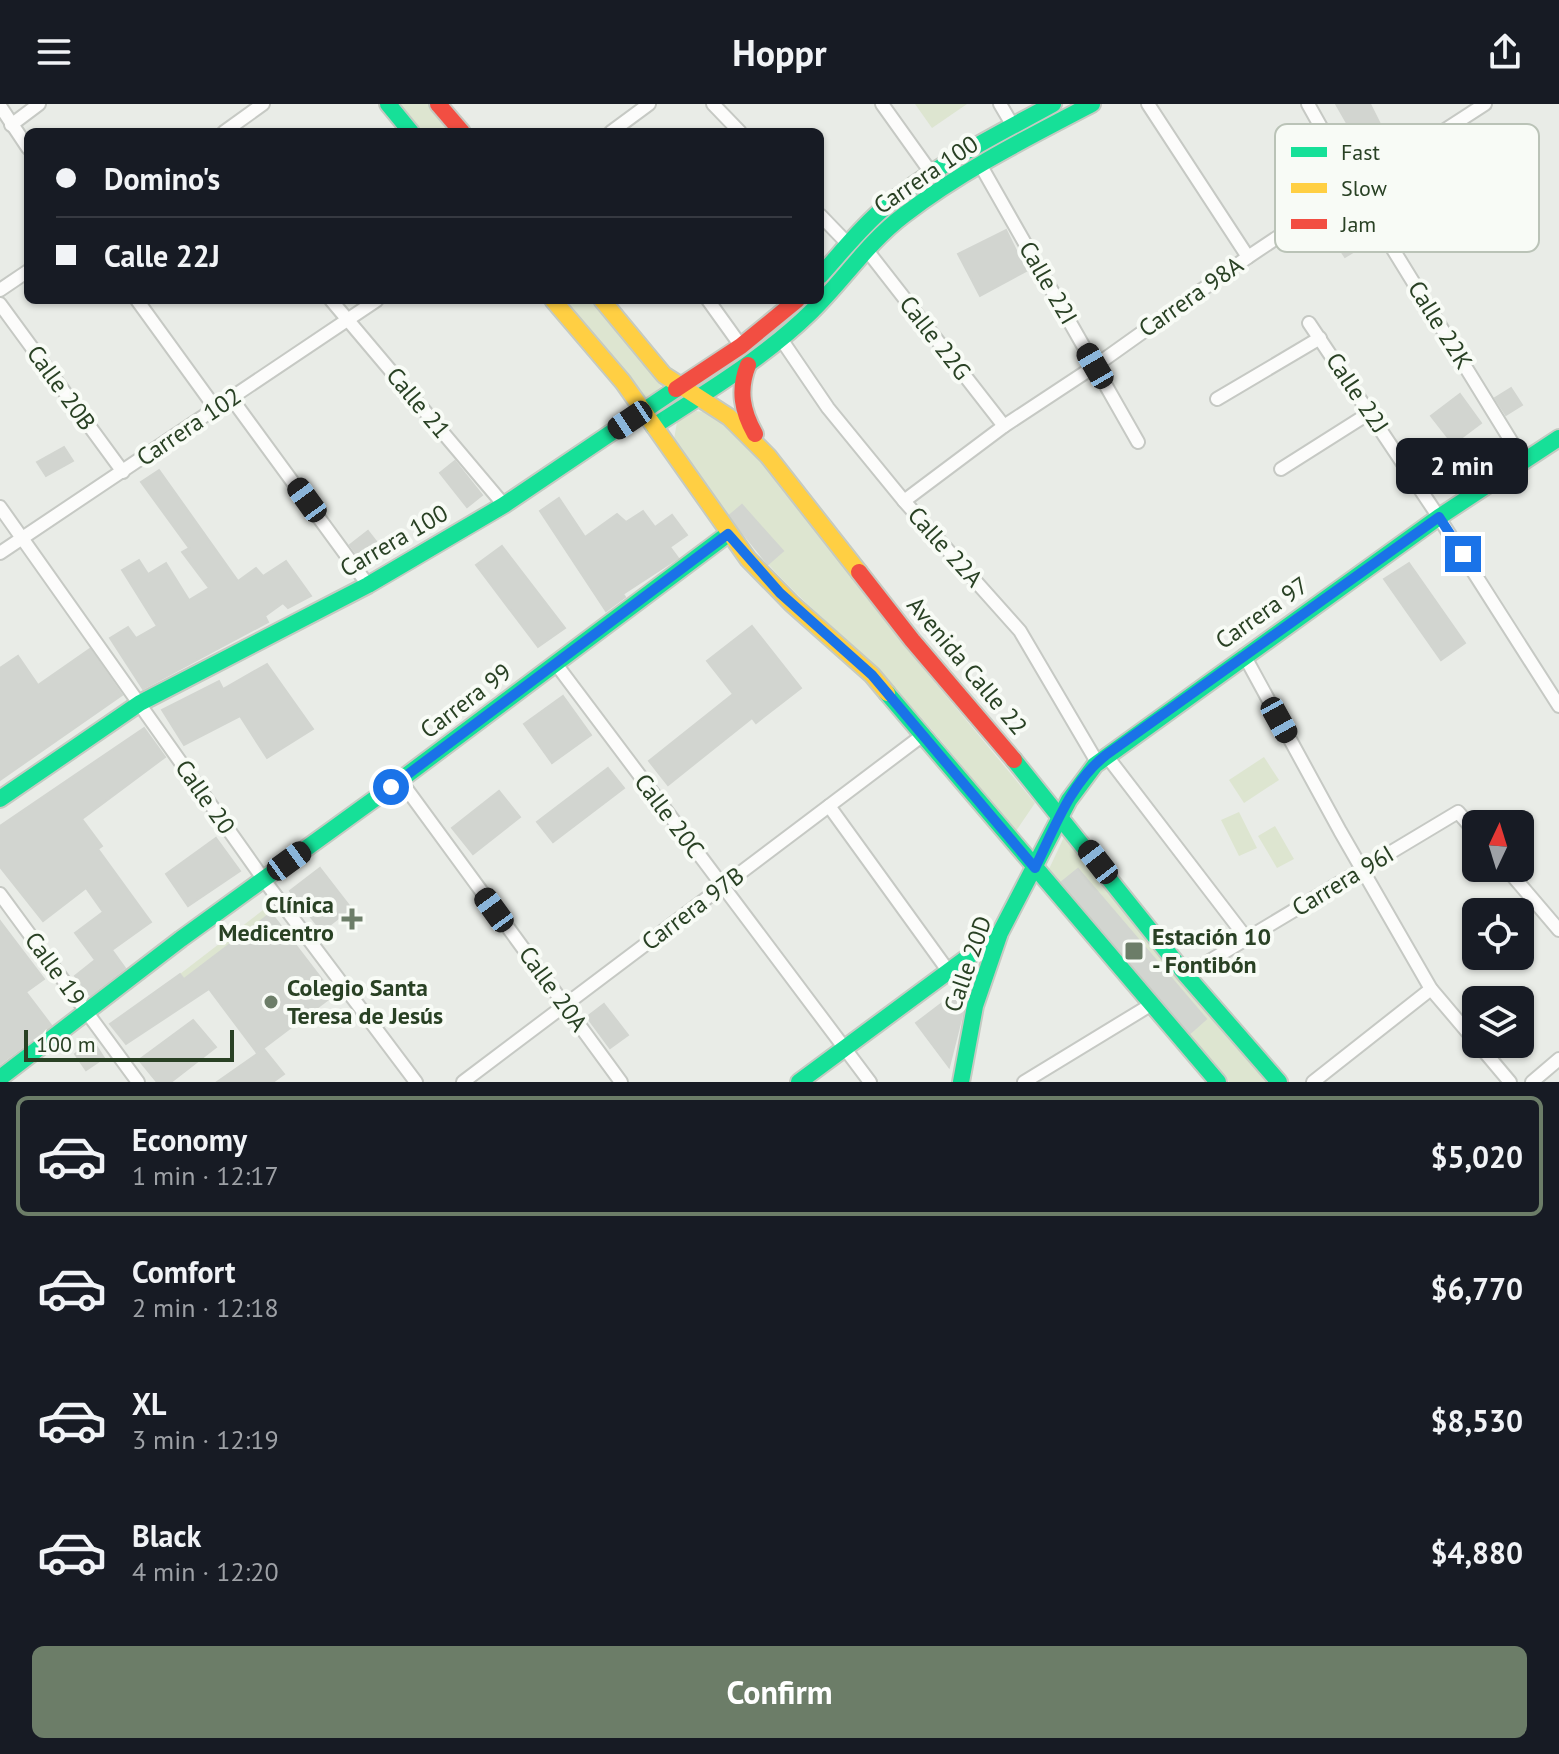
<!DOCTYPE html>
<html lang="en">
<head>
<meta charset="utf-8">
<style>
  body { margin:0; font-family:"PT Sans",sans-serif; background:#242831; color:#f1f3f6; height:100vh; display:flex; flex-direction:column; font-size:30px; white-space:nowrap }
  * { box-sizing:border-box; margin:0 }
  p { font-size:26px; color:#9ea1a6 }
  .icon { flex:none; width:44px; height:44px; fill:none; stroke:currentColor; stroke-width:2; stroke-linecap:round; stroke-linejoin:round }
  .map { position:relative; height:978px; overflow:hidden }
  .drawer { display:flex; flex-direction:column; background:#171b24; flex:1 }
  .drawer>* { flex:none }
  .hud { position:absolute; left:24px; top:24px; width:800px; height:176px; border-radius:12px; box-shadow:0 2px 6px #0004; display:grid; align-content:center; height:176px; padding:0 32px; background:#171b24 }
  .needle { width:52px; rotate:4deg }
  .controls { position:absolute; left:1462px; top:706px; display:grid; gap:16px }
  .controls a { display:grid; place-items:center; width:72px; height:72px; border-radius:12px; background:#171b24; box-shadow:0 2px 6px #0004; font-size:40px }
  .scale { position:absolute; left:24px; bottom:20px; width:210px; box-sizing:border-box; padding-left:8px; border:4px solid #294124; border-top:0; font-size:22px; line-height:28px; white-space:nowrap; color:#294124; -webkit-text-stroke:6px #f8fbf6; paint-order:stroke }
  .end { position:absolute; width:36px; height:36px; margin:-18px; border:10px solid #1a73e8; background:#fff; box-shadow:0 0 0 4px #fff }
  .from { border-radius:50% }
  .bubble { position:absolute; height:56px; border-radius:12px; background:#171b24; box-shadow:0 2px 6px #0004; font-size:26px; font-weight:600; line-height:56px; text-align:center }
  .car { position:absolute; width:24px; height:48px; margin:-24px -12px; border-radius:10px; box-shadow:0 0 6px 2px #0007; background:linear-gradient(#222 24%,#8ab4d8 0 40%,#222 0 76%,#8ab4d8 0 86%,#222 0) }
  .hud b { display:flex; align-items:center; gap:28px; height:76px; font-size:30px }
  .hud b+b { border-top:2px solid #363941 }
  .hud i { width:20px; height:20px; background:#f1f3f6 }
  ul { padding:14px 0 0; list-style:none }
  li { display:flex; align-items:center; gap:24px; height:120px; margin:0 16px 12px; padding:0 16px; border:4px solid transparent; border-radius:12px }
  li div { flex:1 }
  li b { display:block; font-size:30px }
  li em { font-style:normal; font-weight:600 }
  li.active { border-color:#6c7d68 }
  li>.icon { width:72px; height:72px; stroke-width:1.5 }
  .primary-button { display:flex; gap:16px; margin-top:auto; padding:16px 32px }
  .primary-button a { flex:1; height:92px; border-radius:12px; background:#6c7d68; color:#fff; font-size:32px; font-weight:600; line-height:92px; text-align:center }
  header { display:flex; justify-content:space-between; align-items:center; height:104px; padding:0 32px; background:#171b24; font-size:36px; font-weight:600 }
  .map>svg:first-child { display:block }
  .green { fill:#dde5d0 }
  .building { fill:#d2d5d0; stroke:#d2d5d0; stroke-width:2 }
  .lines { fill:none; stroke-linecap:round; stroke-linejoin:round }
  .street-casing { stroke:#c6c9c4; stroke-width:16 }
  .fast-casing { stroke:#c5cac2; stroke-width:20 }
  .slow-casing { stroke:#c5cac2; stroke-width:20 }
  .jam-casing { stroke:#c5cac2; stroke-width:20 }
  .street { stroke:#fcfcfb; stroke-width:12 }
  .fast { stroke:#16e098; stroke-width:16 }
  .slow { stroke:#ffcf43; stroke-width:16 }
  .jam { stroke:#f24e42; stroke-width:16 }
  .route { stroke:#1a73e8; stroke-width:10 }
  .poi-dot { fill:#6c7d68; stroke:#f8fbf6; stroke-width:3 }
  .labels { text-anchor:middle; stroke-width:8; stroke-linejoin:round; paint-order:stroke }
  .street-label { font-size:24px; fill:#294124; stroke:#f8fbf6 }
  .poi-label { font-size:24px; font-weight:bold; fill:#294124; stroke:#f8fbf6; text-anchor:start }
  .key { fill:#f8fbf6; stroke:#bac3b7; stroke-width:2 }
  .key-label { font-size:22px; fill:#294124 }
</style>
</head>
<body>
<header><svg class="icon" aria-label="menu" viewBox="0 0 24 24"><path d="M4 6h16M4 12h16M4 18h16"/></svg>Hoppr<svg class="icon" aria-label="share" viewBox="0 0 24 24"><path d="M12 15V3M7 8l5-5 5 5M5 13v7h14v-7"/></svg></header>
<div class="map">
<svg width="1559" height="978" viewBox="0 0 1559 978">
  <rect width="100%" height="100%" fill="#e9ece7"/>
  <g class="green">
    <polygon points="398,0 430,0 454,28 421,28"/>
    <polygon points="915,0 967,0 932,24"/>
    <polygon points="563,196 594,196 664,280 646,295"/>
    <path d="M696,307L712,309L744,335L922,563L1035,699L1016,727C972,675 930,620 883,572C846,533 804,500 768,460L783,447L742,401L727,414L674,335L677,318Z"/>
    <polygon points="1264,653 1279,676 1244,699 1229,676"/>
    <polygon points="1239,708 1257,744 1239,752 1221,716"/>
    <polygon points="1275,722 1294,755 1277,764 1258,732"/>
    <polygon points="1065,731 1270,978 1229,978 1049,765"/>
    <polygon points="267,803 271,809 185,875 180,870"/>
  </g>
  <g class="building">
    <polygon points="1336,0 1370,0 1394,48 1364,49"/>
    <polygon points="1345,105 1366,140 1345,153 1323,119"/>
    <polygon points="1006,126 1026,167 980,192 958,150"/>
    <polygon points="1511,284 1522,301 1506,311 1495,294"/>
    <polygon points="1460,290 1481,319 1453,340 1431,312"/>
    <polygon points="64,343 73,357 46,372 37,358"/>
    <polygon points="455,357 482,391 467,403 440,369"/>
    <polygon points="159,366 238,477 256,464 263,472 286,457 311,492 288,504 283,499 265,512 268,518 143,585 110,534 128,523 136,534 157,522 122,466 139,456 148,470 166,459 189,496 209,484 182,448 189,444 141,378"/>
    <polygon points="559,394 585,433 617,410 626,418 643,407 655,423 672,411 687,431 670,443 678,454 623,490 625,493 606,507 540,407"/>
    <polygon points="742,401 783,447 768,460 729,412"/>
    <polygon points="368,427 386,450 367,464 350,441"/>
    <polygon points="502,442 565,524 538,543 476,461"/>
    <polygon points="1409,459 1465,539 1441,556 1384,475"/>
    <polygon points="752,522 801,584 756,619 752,614 668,681 649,657 733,590 707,557"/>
    <polygon points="90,545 122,591 0,676 0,564 18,552 38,581"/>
    <polygon points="267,560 313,625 267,654 240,612 184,641 162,606 219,577 223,585"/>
    <polygon points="563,592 591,631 552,659 524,620"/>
    <polygon points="144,624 165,653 82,715 102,742 98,745 151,818 112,846 125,864 90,891 75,872 95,856 75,829 103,808 86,784 43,817 0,763 0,722"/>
    <polygon points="608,664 624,684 553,738 537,718"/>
    <polygon points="499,687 520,713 473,750 452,724"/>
    <polygon points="216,734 240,767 188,802 166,770"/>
    <polygon points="320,764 351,804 322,827 290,787"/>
    <polygon points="1078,765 1206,915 1190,929 1062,778"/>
    <polygon points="271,809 334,891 257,949 209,885 126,940 110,920 180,870 184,875"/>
    <polygon points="0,817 44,875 26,888 51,921 0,960"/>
    <polygon points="971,877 965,900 949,963 916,919"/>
    <polygon points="604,900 628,931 610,944 587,913"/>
    <polygon points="193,916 216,943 171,978 157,978 139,956"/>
    <polygon points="93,937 104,954 86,966 75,950"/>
    <polygon points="264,945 284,970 273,978 217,978"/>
  </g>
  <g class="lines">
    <defs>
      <g id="street">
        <polyline points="713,0 740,28"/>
        <polyline points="882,0 932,70"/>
        <polyline points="1000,0 1013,22"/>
        <polyline points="1148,0 1248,153"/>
        <polyline points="1308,0 1354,82 1524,358"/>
        <polyline points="0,2 28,44"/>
        <polyline points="11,21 39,0"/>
        <polyline points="224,28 263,0"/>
        <polyline points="611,28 649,0"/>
        <polyline points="981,62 1138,338"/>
        <polyline points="820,111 849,141"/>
        <polyline points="866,145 1004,322"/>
        <polyline points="0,186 28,167"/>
        <polyline points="137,196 216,305"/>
        <polyline points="331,196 504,401"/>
        <polyline points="708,196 741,242"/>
        <polyline points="0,200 123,368"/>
        <polyline points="1309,219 1434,406 1559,602"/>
        <polyline points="781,235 828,304 904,397 1020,527 1097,658"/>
        <polyline points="232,295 368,481"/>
        <polyline points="1217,295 1320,234"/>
        <polyline points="1281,365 1371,308"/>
        <polyline points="904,397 1004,322 1095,262 1248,153 1354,82 1377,70 1485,0"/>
        <polyline points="0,403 264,776 416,978"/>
        <polyline points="0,449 377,196"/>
        <polyline points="1244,551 1340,727 1431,885 1476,938"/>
        <polyline points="556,560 870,978"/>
        <polyline points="1106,651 1247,835"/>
        <polyline points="400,676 621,978"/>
        <polyline points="829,702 949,868"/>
        <polyline points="1506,764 1559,826"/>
        <polyline points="0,790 138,978"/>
        <polyline points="1186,871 1458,708 1476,729"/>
        <polyline points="1478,940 1510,978"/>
        <polyline points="463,978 923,631"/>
        <polyline points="1024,978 1152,900"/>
        <polyline points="1313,978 1431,885"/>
        <polyline points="1532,978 1559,955"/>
      </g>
      <g id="fast">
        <polyline points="388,0 411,28"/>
        <path d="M820,172C841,149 860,124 884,104C935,61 995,32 1053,0"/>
        <path d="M654,322C708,287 765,253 811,208C844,176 867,139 904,111C961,67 1027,34 1092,0"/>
        <polyline points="887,589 1218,978"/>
        <polyline points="1014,656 1186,871 1279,978"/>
        <polyline points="0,695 140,599 368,481 504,401 676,285"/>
        <polyline points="0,974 181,835 391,683 728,430"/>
        <polyline points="799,978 999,830"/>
        <polyline points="961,978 975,902 1000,829 1069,696 1095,661 1439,413 1559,334"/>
      </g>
      <g id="slow">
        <polyline points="553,196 623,278 748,455 792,500 872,571 887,589"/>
        <polyline points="602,196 664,271 729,313 768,352 859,468"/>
      </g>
      <g id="jam">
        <polyline points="438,0 462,28"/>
        <path d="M748,261C738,286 742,307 755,330"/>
        <polyline points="676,285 741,242 797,196"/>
        <polyline points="859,468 912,536 1014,656"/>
      </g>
    </defs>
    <use href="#street" class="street-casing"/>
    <use href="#fast" class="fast-casing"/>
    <use href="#slow" class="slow-casing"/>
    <use href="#jam" class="jam-casing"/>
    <use href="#street" class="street"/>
    <use href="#fast" class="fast"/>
    <use href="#slow" class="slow"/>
    <use href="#jam" class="jam"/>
  </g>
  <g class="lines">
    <path class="route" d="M391,683L728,430L780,489L872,571L1035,764C1054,725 1071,678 1106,651L1439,413L1463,450"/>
  </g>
  <g class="poi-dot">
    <path d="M348 803h8v8h8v8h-8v8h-8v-8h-8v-8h8z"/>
    <rect x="1124" y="837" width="20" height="20" rx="4"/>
    <circle cx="271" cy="898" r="8"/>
  </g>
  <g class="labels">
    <g class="street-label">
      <text transform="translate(926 71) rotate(-34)" y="8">Carrera 100</text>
      <text transform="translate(1048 179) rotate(60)" y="8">Calle 22I</text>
      <text transform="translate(1191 193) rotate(-35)" y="8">Carrera 98A</text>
      <text transform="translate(1440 221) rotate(58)" y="8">Calle 22K</text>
      <text transform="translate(935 234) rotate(52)" y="8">Calle 22G</text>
      <text transform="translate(61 284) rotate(54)" y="8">Calle 20B</text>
      <text transform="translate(1357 289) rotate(56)" y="8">Calle 22J</text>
      <text transform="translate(418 299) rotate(50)" y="8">Calle 21</text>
      <text transform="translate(189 323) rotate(-34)" y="8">Carrera 102</text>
      <text transform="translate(394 437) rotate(-30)" y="8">Carrera 100</text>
      <text transform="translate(945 443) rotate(48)" y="8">Calle 22A</text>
      <text transform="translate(1262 509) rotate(-35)" y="8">Carrera 97</text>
      <text transform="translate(967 562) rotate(50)" y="8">Avenida Calle 22</text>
      <text transform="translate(466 597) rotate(-37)" y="8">Carrera 99</text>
      <text transform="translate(205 693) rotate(55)" y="8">Calle 20</text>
      <text transform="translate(669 712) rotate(53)" y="8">Calle 20C</text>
      <text transform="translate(1343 777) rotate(-31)" y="8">Carrera 96I</text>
      <text transform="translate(693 805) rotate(-37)" y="8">Carrera 97B</text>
      <text transform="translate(968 860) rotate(-71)" y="8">Calle 20D</text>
      <text transform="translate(55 865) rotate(54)" y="8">Calle 19</text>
      <text transform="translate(553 885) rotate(54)" y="8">Calle 20A</text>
    </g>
    <g class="poi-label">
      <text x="334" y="809" text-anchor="end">Clínica<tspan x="334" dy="28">Medicentro</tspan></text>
      <text x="1152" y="841">Estación 10<tspan x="1152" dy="28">- Fontibón</tspan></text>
      <text x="287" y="892">Colegio Santa<tspan x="287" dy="28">Teresa de Jesús</tspan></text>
    </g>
  </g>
  <rect x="1275" y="20" width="264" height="128" rx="12" class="key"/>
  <rect x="1291" y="43" width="36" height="10" fill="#16e098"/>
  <rect x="1291" y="79" width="36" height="10" fill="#ffcf43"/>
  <rect x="1291" y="115" width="36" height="10" fill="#f24e42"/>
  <g class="key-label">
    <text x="1341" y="56">Fast</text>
    <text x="1341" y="92">Slow</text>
    <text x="1341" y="128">Jam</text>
  </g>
</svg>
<div class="controls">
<a><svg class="needle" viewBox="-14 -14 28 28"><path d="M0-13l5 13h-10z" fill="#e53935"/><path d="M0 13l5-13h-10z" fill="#9ea1a6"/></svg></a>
<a><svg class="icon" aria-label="locate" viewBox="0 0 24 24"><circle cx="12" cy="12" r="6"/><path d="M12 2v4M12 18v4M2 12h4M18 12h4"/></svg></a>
<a><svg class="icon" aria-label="layers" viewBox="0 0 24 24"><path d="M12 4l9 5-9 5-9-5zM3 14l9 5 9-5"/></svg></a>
</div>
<div class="scale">100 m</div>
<i class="end from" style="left:391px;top:683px"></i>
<i class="end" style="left:1463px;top:450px"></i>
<div class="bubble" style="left:1396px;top:334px;width:132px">2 min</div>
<i class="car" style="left:1095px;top:262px;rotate:330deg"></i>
<i class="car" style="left:630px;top:316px;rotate:236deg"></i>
<i class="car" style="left:307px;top:396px;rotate:324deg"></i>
<i class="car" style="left:1279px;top:616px;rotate:151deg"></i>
<i class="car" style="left:289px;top:757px;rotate:54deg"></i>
<i class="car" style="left:1098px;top:758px;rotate:322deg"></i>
<i class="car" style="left:494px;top:806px;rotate:324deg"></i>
<div class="hud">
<b><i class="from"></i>Domino's</b>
<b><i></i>Calle 22J</b>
</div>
</div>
<section class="drawer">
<ul>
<li class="active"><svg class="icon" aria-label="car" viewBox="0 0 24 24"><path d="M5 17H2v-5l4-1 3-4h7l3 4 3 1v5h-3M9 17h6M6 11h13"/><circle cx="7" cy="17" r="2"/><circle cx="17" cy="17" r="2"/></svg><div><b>Economy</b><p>1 min · 12:17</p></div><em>$5,020</em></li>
<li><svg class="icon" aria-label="car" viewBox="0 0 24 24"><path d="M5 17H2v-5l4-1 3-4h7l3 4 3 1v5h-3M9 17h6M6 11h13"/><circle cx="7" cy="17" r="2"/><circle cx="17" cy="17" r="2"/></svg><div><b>Comfort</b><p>2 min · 12:18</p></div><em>$6,770</em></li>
<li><svg class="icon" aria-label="car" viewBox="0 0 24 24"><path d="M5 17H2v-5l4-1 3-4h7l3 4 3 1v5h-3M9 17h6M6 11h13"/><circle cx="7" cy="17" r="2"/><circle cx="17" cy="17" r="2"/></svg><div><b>XL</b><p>3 min · 12:19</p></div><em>$8,530</em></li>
<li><svg class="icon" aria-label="car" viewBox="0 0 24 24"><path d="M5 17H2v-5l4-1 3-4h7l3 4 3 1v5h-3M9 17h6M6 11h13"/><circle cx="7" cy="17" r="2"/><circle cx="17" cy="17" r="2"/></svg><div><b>Black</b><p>4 min · 12:20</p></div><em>$4,880</em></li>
</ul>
<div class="primary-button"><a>Confirm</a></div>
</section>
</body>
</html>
